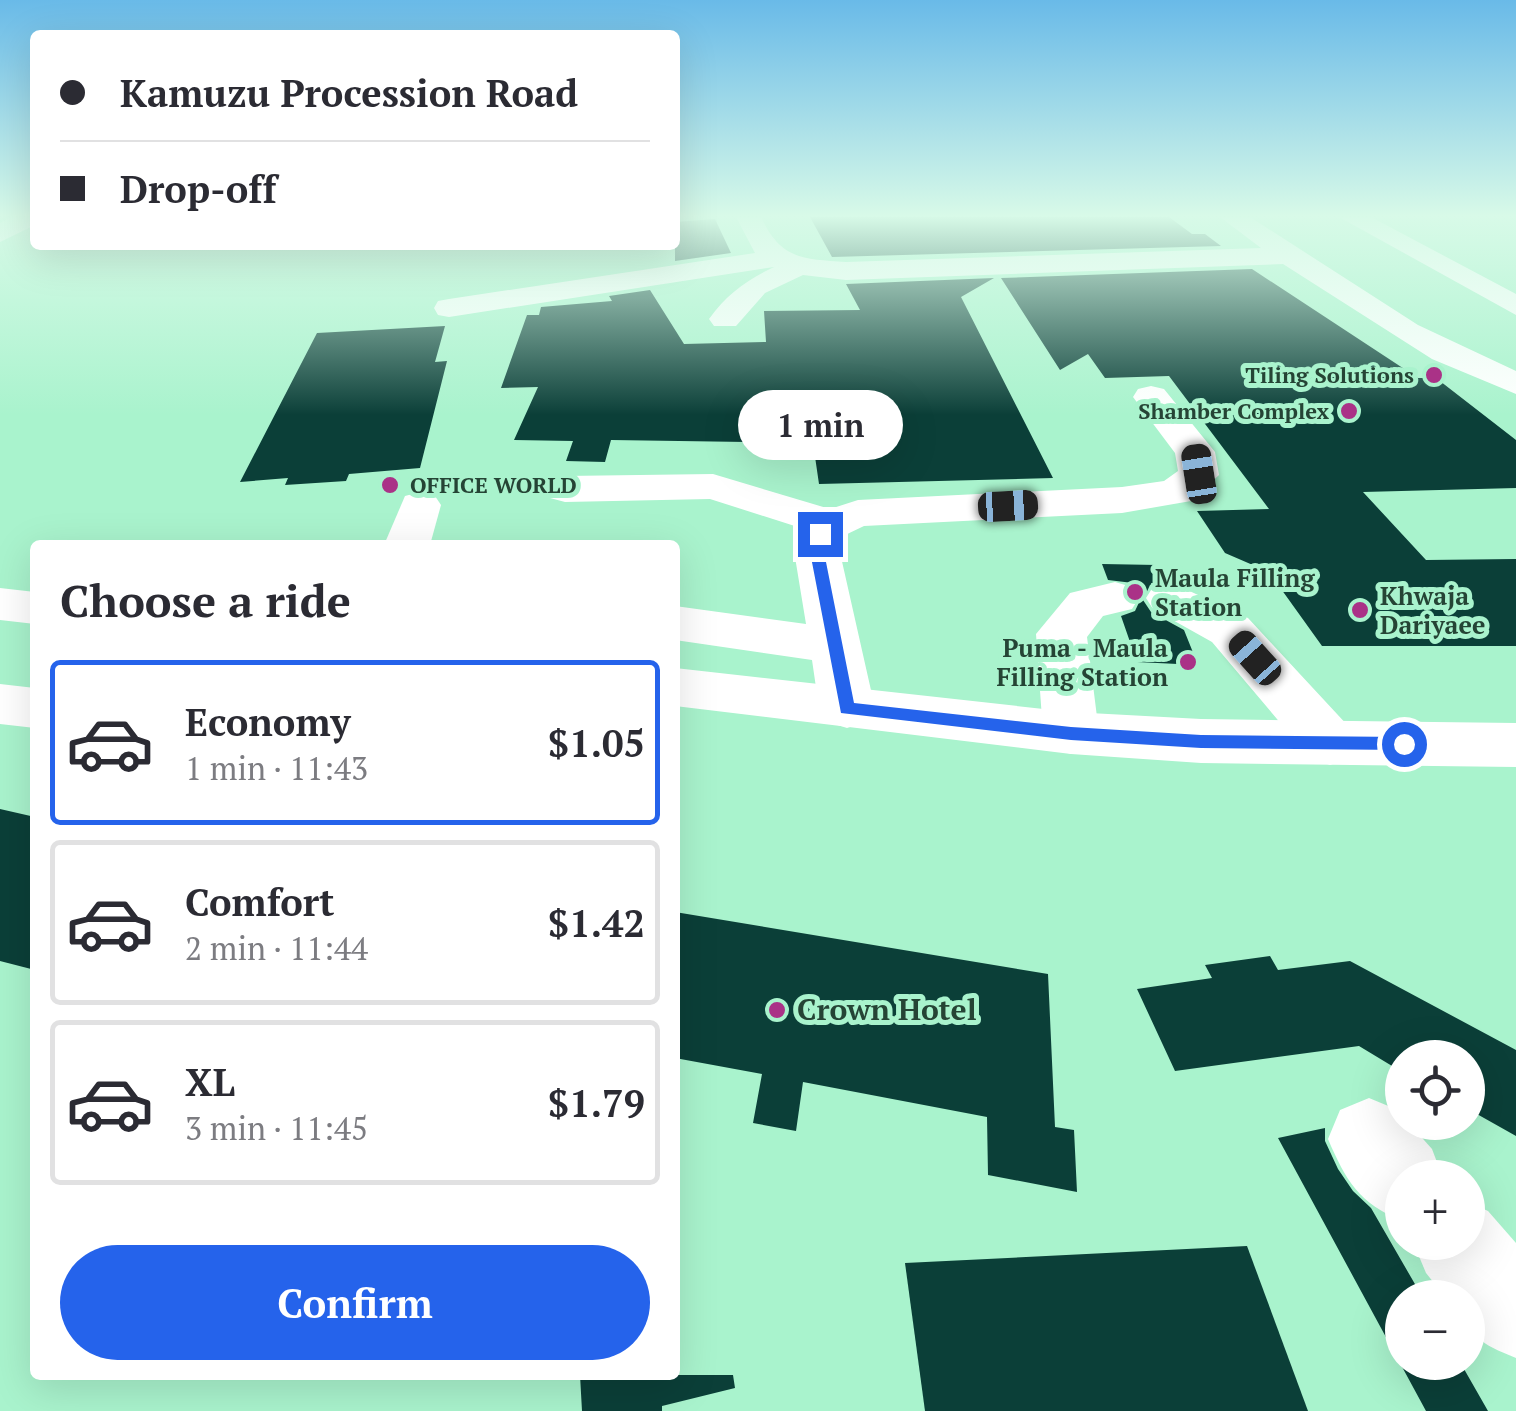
<!DOCTYPE html>
<html lang="en">
<head>
<meta charset="utf-8">
<style>
  body { margin:0; font-family:"PT Serif",serif; background:#f7f7f7; color:#2b2b33; height:100vh; display:flex; flex-direction:column; font-size:38px; white-space:nowrap }
  * { box-sizing:border-box; margin:0 }
  p { font-size:32px; color:#7c7c81 }
  .icon { flex:none; width:55px; height:55px; fill:none; stroke:currentColor; stroke-width:2; stroke-linecap:round; stroke-linejoin:round }
  .map { position:relative; flex:1; overflow:hidden }
  .side { position:absolute; left:30px; top:540px; width:650px; height:840px; display:flex; flex-direction:column; background:#fff; border-radius:10px; box-shadow:0 10px 40px #0002 }
  .side>* { flex:none }
  .guide { position:absolute; left:30px; top:30px; width:650px; height:220px; border-radius:10px; box-shadow:0 10px 40px #0002; display:grid; align-content:center; height:220px; padding:0 30px; background:#fff }
  .fabs { position:absolute; left:1385px; top:1040px; display:grid; gap:20px }
  .fabs a { display:grid; place-items:center; width:100px; height:100px; border-radius:50%; background:#fff; box-shadow:0 10px 40px #0002; font-size:50px }
  .end { position:absolute; width:45px; height:45px; margin:-22px; border:12px solid #2563eb; background:#fff; box-shadow:0 0 0 5px #fff }
  .from { border-radius:50% }
  .bubble { position:absolute; height:70px; border-radius:35px; background:#fff; box-shadow:0 10px 40px #0002; font-size:32px; font-weight:700; line-height:70px; text-align:center }
  .car { position:absolute; width:30px; height:60px; margin:-30px -15px; border-radius:12px; box-shadow:0 0 8px 2px #0007; background:linear-gradient(#222 24%,#8ab4d8 0 40%,#222 0 76%,#8ab4d8 0 86%,#222 0) }
  .guide b { display:flex; align-items:center; gap:35px; height:95px; font-size:38px }
  .guide b+b { border-top:2px solid #e1e1e2 }
  .guide i { width:25px; height:25px; background:#2b2b33 }
  ul { padding:0; list-style:none }
  li { display:flex; align-items:center; gap:30px; height:165px; margin:0 20px 15px; padding:0 10px; border:5px solid #e1e1e2; border-radius:10px }
  li div { flex:1 }
  li b { display:block; font-size:38px }
  li em { font-style:normal; font-weight:700 }
  li.on { border-color:#2563eb }
  li>.icon { width:90px; height:90px; stroke-width:1.5 }
  h2 { padding:0 30px; font-size:45px; line-height:120px }
  .button { display:flex; gap:20px; margin-top:auto; padding:20px 30px }
  .button a { flex:1; height:115px; border-radius:60px; background:#2563eb; color:#fff; font-size:40px; font-weight:700; line-height:115px; text-align:center }
  .map>svg:first-child { display:block }
  .building { fill:#0b3f38 }
  .lines { fill:none; stroke-linecap:round; stroke-linejoin:round }
  .minor { fill:#fff; fill-rule:evenodd }
  .major { fill:#fff; fill-rule:evenodd }
  .highway { fill:#fff; fill-rule:evenodd }
  .route { fill:#2563eb }
  .poi-dot { fill:#aa3287; stroke:#a9f3cd; stroke-width:4 }
  .labels { text-anchor:middle; stroke-width:10; stroke-linejoin:round; paint-order:stroke }
  .far-poi-label { font-size:22px; font-weight:bold; fill:#254435; stroke:#a9f3cd; text-anchor:end }
  .poi-label { font-size:25px; font-weight:bold; fill:#254435; stroke:#a9f3cd; text-anchor:start }
  .near-poi-label { font-size:30px; font-weight:bold; fill:#254435; stroke:#a9f3cd; text-anchor:start }
</style>
</head>
<body>
<div class="map">
<svg width="1516" height="1411" viewBox="0 0 1516 1411">
  <rect width="100%" height="100%" fill="#a9f3cd"/>
  <g class="building">
    <polygon points="810,217 1169,217 1192,234 1205,234 1221,246 832,257"/>
    <polygon points="715,219 731,253 675,261 675,222"/>
    <polygon points="1252,269 1418,378 1436,378 1516,440 1516,488 1363,492 1426,560 1516,559 1516,646 1322,646 1269,572 1225,553 1197,511 1269,509 1169,376 1105,378 1088,354 1060,370 1001,278"/>
    <polygon points="994,278 961,297 1053,478 819,484 813,443 611,440 605,462 566,461 573,441 514,440 538,387 501,388 527,315 539,315 541,307 612,301 609,296 650,290 684,344 766,342 764,311 860,310 846,284"/>
    <polygon points="445,326 435,362 447,361 420,468 349,474 346,481 285,485 288,478 240,482 317,333"/>
    <polygon points="1102,564 1157,565 1163,580 1150,585 1143,600 1151,612 1184,630 1198,665 1137,662 1121,616 1135,611 1142,596 1133,583 1108,580"/>
    <polygon points="0,809 35,817 35,970 0,961"/>
    <polygon points="675,912 1048,974 1055,1127 1074,1130 1077,1192 988,1175 987,1117 803,1082 796,1131 753,1123 762,1074 675,1058"/>
    <polygon points="1270,956 1278,970 1350,961 1516,1050 1516,1136 1468,1109 1468,1058 1402,1058 1402,1072 1359,1046 1175,1071 1137,989 1212,978 1205,965"/>
    <polygon points="1325,1128 1325,1141 1338,1169 1353,1191 1371,1208 1423,1298 1402,1298 1402,1362 1460,1362 1488,1411 1426,1411 1278,1138"/>
    <polygon points="1247,1246 1308,1411 925,1411 905,1263"/>
    <polygon points="580,1375 733,1375 735,1388 662,1406 662,1411 582,1411"/>
  </g>
  <g class="lines">
    <g class="minor">
      <polygon points="11,217 35,217 35,225 0,242 0,223"/>
      <path d="M736,217H761C781,260 803,259 846,262L1261,248L1220,217H1250L1418,325L1516,371V394L1432,359L1283,264L846,280L803,275L765,293L736,326H714L709,319C727,294 747,280 774,267L449,317L438,315L434,308L438,301L449,299L755,253Z"/>
      <polygon points="1151,386 1164,389 1215,452 1219,475 1191,501 1122,513 864,526 841,537 841,557 875,708 866,722 847,728 828,722 819,708 812,660 675,640 675,606 806,624 795,557 801,528 710,499 565,502 550,498 544,489 550,480 565,476 713,474 830,509 858,500 1122,487 1164,481 1178,471 1175,453 1133,397 1138,389"/>
      <polygon points="420,492 435,496 441,505 430,545 384,545 405,496"/>
      <polygon points="1115,582 1132,587 1139,598 1132,609 1103,616 1087,637 1099,733 1091,748 1071,754 1051,748 1043,733 1036,634 1070,593"/>
      <polygon points="1170,582 1248,618 1350,728 1359,743 1350,758 1330,765 1310,758 1212,642 1153,609 1146,598 1153,587"/>
      <polygon points="0,684 35,688 35,728 0,724"/>
      <path d="M1369,1098L1398,1110L1402,1122H1408L1432,1149L1443,1178H1402V1221C1359,1203 1346,1181 1328,1139L1340,1110Z"/>
      <path d="M1468,1202L1488,1211L1516,1243V1358C1480,1343 1468,1339 1468,1298H1446L1426,1273L1413,1242H1468Z"/>
    </g>
    <polygon class="major" points="1339,217 1371,217 1516,294 1516,315"/>
    <g class="highway">
      <polygon points="0,588 35,592 35,624 0,620"/>
      <polygon points="675,668 1071,712 1201,719 1516,723 1516,767 1201,763 1071,754 675,706"/>
    </g>
  </g>
  <linearGradient id="sky" x2="0" y2="1"><stop stop-color="#69bae8"/><stop offset="0.52" stop-color="#d8fae8"/><stop offset="1" stop-color="#d8fae8" stop-opacity="0"/></linearGradient>
  <rect width="1516" height="415" fill="url(#sky)"/>
  <polygon class="route" points="820,530 826,534 825,557 854,703 1071,727 1201,735 1404,737 1413,744 1404,750 1201,748 1071,740 841,713 811,557 813,534"/>
  <g class="poi-dot">
    <circle cx="1434" cy="375" r="10"/>
    <circle cx="1349" cy="411" r="10"/>
    <circle cx="390" cy="485" r="10"/>
    <circle cx="1135" cy="592" r="10"/>
    <circle cx="1360" cy="610" r="10"/>
    <circle cx="1188" cy="662" r="10"/>
    <circle cx="777" cy="1010" r="10"/>
  </g>
  <g class="labels">
    <g class="far-poi-label">
      <text x="1414" y="383">Tiling Solutions</text>
      <text x="1329" y="419">Shamber Complex</text>
      <text x="410" y="493" text-anchor="start">OFFICE WORLD</text>
    </g>
    <g class="poi-label">
      <text x="1155" y="587">Maula Filling<tspan x="1155" dy="29">Station</tspan></text>
      <text x="1380" y="605">Khwaja<tspan x="1380" dy="29">Dariyaee</tspan></text>
      <text x="1168" y="657" text-anchor="end">Puma - Maula<tspan x="1168" dy="29">Filling Station</tspan></text>
    </g>
    <g class="near-poi-label">
      <text x="797" y="1020">Crown Hotel</text>
    </g>
  </g>
</svg>
<div class="fabs">
<a><svg class="icon" aria-label="locate" viewBox="0 0 24 24"><circle cx="12" cy="12" r="6"/><path d="M12 2v4M12 18v4M2 12h4M18 12h4"/></svg></a>
<a>+</a>
<a>−</a>
</div>
<i class="end from" style="left:1404px;top:744px"></i>
<i class="end" style="left:820px;top:534px"></i>
<div class="bubble" style="left:738px;top:390px;width:165px">1 min</div>
<i class="car" style="left:1199px;top:474px;rotate:351deg"></i>
<i class="car" style="left:1008px;top:506px;rotate:87deg"></i>
<i class="car" style="left:1255px;top:658px;rotate:318deg"></i>
<div class="guide">
<b><i class="from"></i>Kamuzu Procession Road</b>
<b><i></i>Drop-off</b>
</div>
<section class="side">
<h2>Choose a ride</h2>
<ul>
<li class="on"><svg class="icon" aria-label="car" viewBox="0 0 24 24"><path d="M5 17H2v-5l4-1 3-4h7l3 4 3 1v5h-3M9 17h6M6 11h13"/><circle cx="7" cy="17" r="2"/><circle cx="17" cy="17" r="2"/></svg><div><b>Economy</b><p>1 min · 11:43</p></div><em>$1.05</em></li>
<li><svg class="icon" aria-label="car" viewBox="0 0 24 24"><path d="M5 17H2v-5l4-1 3-4h7l3 4 3 1v5h-3M9 17h6M6 11h13"/><circle cx="7" cy="17" r="2"/><circle cx="17" cy="17" r="2"/></svg><div><b>Comfort</b><p>2 min · 11:44</p></div><em>$1.42</em></li>
<li><svg class="icon" aria-label="car" viewBox="0 0 24 24"><path d="M5 17H2v-5l4-1 3-4h7l3 4 3 1v5h-3M9 17h6M6 11h13"/><circle cx="7" cy="17" r="2"/><circle cx="17" cy="17" r="2"/></svg><div><b>XL</b><p>3 min · 11:45</p></div><em>$1.79</em></li>
</ul>
<div class="button"><a>Confirm</a></div>
</section>
</div>
</body>
</html>
